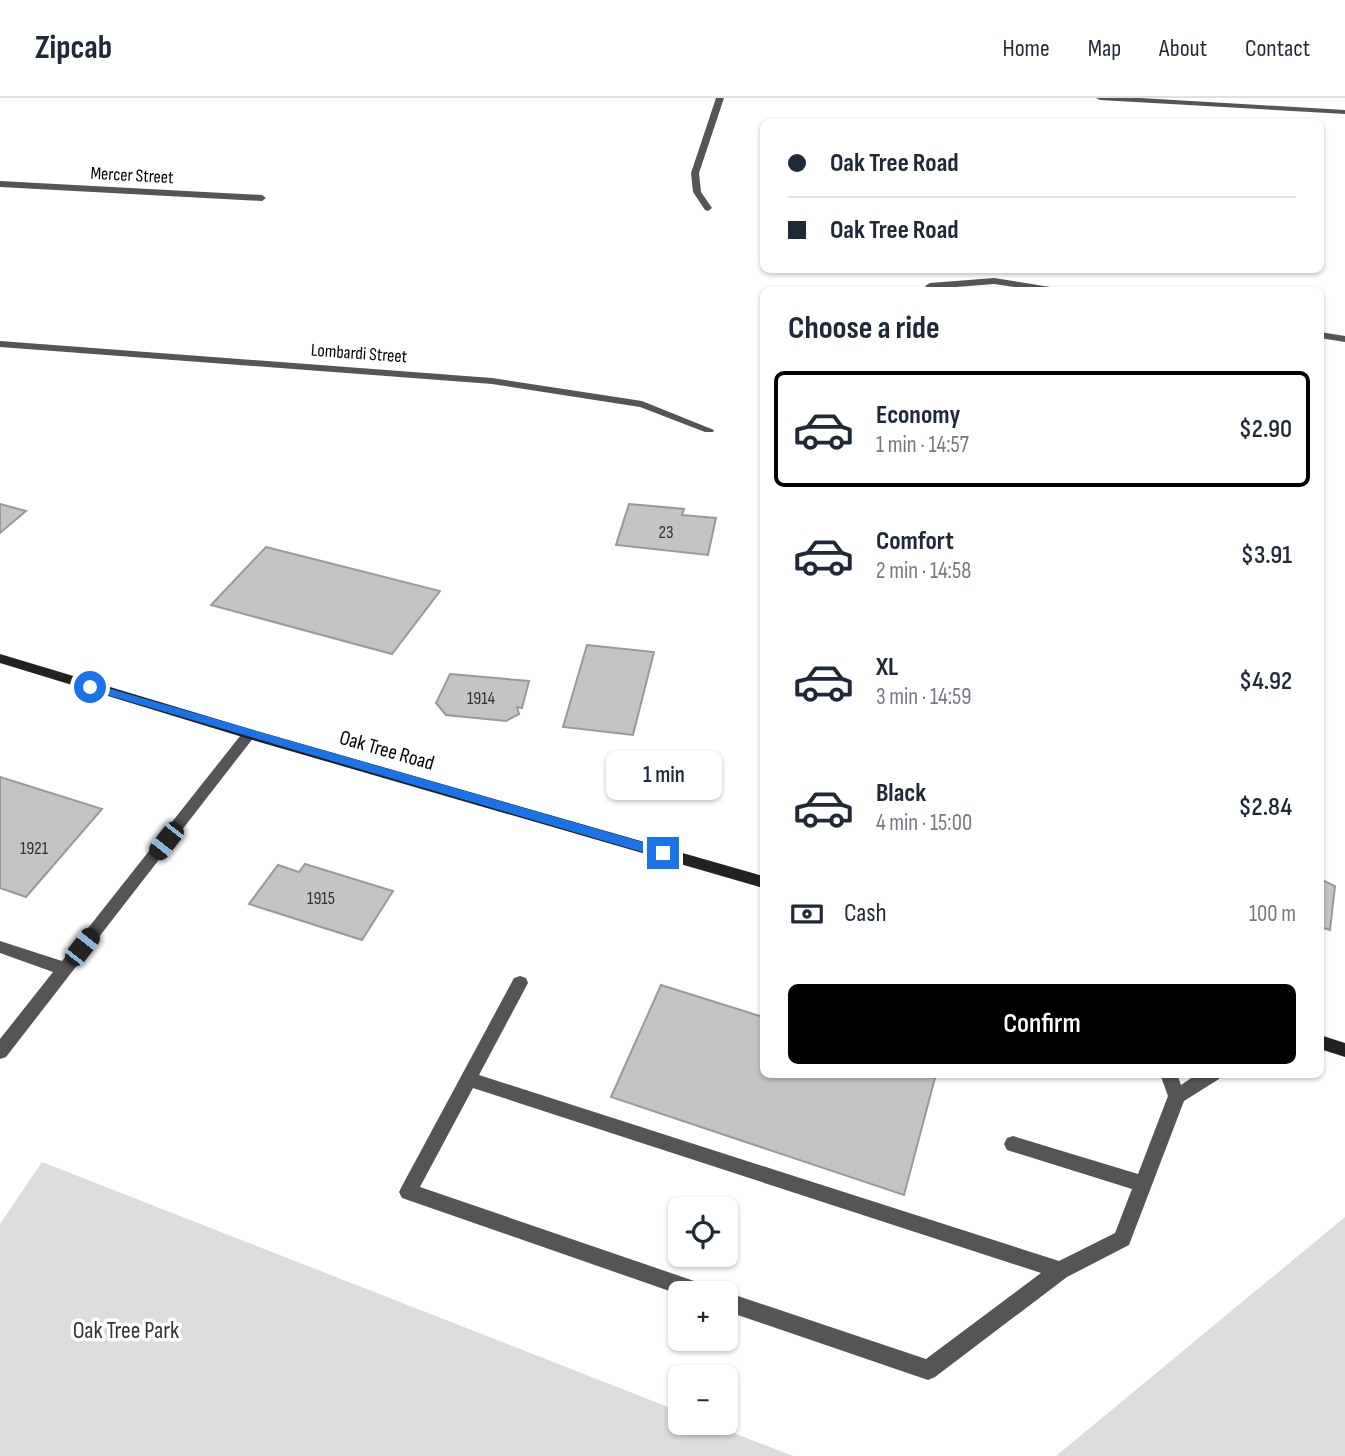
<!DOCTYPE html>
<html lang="en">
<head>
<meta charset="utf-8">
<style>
  body { margin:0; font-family:"Sofia Sans Condensed",sans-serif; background:#f6f6f7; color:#1f2937; height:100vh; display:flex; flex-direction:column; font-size:26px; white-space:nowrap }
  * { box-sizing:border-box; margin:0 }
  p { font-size:23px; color:#747a83 }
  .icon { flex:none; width:38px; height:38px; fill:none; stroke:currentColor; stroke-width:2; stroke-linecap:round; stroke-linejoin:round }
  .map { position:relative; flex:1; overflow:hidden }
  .drawer { position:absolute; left:760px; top:189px; width:564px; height:791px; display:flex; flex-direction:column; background:#fff; border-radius:10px; box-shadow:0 2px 5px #0004 }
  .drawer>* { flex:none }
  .top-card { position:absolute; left:760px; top:21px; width:564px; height:154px; border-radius:10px; box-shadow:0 2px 5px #0004; display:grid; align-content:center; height:154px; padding:0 28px; background:#fff }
  .fabs { position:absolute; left:668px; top:1099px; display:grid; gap:14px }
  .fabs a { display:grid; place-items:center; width:70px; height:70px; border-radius:10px; background:#fff; box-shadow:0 2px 5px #0004; font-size:35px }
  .end { position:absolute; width:32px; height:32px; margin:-16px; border:9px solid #1a73e8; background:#fff; box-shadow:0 0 0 4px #fff }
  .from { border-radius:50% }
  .bubble { position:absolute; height:49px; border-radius:10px; background:#fff; box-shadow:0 2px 5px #0004; font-size:23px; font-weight:600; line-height:49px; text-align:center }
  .car { position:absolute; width:21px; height:42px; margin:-21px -10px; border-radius:9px; box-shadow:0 0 5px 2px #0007; background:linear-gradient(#222 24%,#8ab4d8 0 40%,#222 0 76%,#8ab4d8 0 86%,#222 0) }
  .top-card b { display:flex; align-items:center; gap:24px; height:66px; font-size:26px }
  .top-card b+b { border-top:2px solid #e0e1e3 }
  .top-card i { width:18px; height:18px; background:#1f2937 }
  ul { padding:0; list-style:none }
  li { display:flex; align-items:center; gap:21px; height:116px; margin:0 14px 10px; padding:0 14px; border:4px solid transparent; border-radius:10px }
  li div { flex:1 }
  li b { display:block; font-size:26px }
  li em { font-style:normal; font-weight:600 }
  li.active { border-color:#000 }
  li>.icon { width:63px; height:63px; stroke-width:1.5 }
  h2 { padding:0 28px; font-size:32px; line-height:84px }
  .pay { display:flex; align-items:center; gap:18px; height:77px; padding:0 28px; font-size:26px }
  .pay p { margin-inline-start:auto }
  .cta { display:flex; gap:14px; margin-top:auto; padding:14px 28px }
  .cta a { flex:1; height:80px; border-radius:10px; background:#000; color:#fff; font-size:28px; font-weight:600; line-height:80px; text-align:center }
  header { display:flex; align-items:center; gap:42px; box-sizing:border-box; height:98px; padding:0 35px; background:#fff; border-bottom:2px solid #e0e1e3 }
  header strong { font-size:33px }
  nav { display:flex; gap:38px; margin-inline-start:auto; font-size:24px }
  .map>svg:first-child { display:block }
  .green { fill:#dcdcdc }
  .building { fill:#c4c4c4; stroke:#999; stroke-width:2 }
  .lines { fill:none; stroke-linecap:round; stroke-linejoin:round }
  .service { fill:#555; fill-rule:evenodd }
  .minor { fill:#555; fill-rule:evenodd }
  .secondary { fill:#222; fill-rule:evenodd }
  .route { fill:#1a73e8 }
  .labels { text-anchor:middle; stroke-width:7; stroke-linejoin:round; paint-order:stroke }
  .far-street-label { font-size:18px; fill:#000; stroke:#fff }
  .number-label { font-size:18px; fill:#313131 }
  .street-label { font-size:21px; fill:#000; stroke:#fff }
  .near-park-label { font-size:24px; fill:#333; stroke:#fff }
</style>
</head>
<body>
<header>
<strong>Zipcab</strong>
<nav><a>Home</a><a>Map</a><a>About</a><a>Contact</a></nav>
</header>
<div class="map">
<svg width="1345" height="1358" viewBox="0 0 1345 1358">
  <rect width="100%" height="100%" fill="#fff"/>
  <g class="green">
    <polygon points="42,1064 681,1314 681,1325 708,1325 793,1358 0,1358 0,1126"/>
    <polygon points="1345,1119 1345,1358 1056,1358"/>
  </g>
  <g class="building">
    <polygon points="0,406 26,413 0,435"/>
    <polygon points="629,406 684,411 682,417 716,420 708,457 616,447"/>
    <polygon points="266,449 440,493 392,556 211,507"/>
    <polygon points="587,547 654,554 633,637 563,629"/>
    <polygon points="450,576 529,583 522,610 517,609 519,616 506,623 446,617 436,605"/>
    <polygon points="0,679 102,711 26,799 0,790"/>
    <polygon points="305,766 393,793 362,842 249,806 278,767 299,774"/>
    <polygon points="1320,781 1335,788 1330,832 1320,829"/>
    <polygon points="661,887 763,919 763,976 936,976 904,1097 611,999"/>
  </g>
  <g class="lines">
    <g class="service">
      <polygon points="249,631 254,633 256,636 254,639 6,959 0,961 0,941 53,874 0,855 0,843 62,863 244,633"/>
      <polygon points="520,878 526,880 528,885 479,977 1059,1163 1115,1135 1132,1091 1007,1052 1004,1046 1007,1040 1013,1038 1138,1076 1168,998 1160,976 1177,976 1181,987 1197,976 1221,976 1219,981 1184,1003 1129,1147 1067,1179 935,1279 928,1282 726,1213 726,1195 722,1195 726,1194 926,1261 1041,1175 473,990 420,1089 703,1186 710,1188 712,1195 681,1197 402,1100 399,1094 402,1088 514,880"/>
    </g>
    <g class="minor">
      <polygon points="716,0 724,0 699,75 701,94 712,110 708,113 705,112 693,94 691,75"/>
      <polygon points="1096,0 1140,0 1345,12 1345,16 1100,2"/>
      <polygon points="0,83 262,97 266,100 262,103 0,89"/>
      <polygon points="994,180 1050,189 1055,192 1036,192 994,186 930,191 925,188 930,185"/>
      <polygon points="1320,234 1345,238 1345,244 1320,240"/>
      <polygon points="0,243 492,280 642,303 714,332 713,334 705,334 640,309 492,286 0,249"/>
    </g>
    <g class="secondary">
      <polygon points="0,556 250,631 763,778 763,790 249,641 0,565"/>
      <polygon points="1320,937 1345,945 1345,959 1320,951"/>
    </g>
  </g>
  <polygon class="route" points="90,585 663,750 669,755 663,760 87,591 87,586"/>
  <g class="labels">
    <g class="far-street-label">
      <text transform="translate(132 77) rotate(3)" y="6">Mercer Street</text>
      <text transform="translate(359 255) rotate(4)" y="6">Lombardi Street</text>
    </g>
    <g class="number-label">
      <text x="666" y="440">23</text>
      <text x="481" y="606">1914</text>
      <text x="34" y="756">1921</text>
      <text x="321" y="806">1915</text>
    </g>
    <g class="street-label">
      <text transform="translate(387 652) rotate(16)" y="7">Oak Tree Road</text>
    </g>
    <g class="near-park-label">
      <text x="126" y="1240">Oak Tree Park</text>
    </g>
  </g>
</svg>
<div class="fabs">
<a><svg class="icon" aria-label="locate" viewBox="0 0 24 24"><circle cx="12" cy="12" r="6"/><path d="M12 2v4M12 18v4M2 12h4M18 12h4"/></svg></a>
<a>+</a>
<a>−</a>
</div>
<i class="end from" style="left:90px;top:589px"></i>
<i class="end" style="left:663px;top:755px"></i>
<div class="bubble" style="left:606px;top:653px;width:116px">1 min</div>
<i class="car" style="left:166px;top:743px;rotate:218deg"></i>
<i class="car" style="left:82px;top:849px;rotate:38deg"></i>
<div class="top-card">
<b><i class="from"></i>Oak Tree Road</b>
<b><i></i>Oak Tree Road</b>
</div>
<section class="drawer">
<h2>Choose a ride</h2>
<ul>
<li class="active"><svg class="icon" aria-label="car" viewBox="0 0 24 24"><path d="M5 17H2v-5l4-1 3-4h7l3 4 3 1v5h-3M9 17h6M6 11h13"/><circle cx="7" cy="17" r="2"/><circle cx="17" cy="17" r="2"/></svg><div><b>Economy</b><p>1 min · 14:57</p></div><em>$2.90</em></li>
<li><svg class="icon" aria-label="car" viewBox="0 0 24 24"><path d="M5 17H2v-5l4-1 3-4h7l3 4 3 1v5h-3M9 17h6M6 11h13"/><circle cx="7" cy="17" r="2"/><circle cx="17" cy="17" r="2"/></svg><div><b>Comfort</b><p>2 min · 14:58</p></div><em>$3.91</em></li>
<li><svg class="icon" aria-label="car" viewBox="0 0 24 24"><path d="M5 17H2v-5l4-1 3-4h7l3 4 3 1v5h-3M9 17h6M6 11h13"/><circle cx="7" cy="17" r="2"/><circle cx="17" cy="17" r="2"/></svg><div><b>XL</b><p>3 min · 14:59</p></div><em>$4.92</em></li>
<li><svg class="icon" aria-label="car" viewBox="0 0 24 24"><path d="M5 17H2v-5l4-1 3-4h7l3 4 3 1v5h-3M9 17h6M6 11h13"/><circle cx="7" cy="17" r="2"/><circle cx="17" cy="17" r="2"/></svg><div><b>Black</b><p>4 min · 15:00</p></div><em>$2.84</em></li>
</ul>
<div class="pay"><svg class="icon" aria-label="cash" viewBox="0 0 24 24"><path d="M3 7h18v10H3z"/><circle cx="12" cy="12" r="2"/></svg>Cash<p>100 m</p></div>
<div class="cta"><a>Confirm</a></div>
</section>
</div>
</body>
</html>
